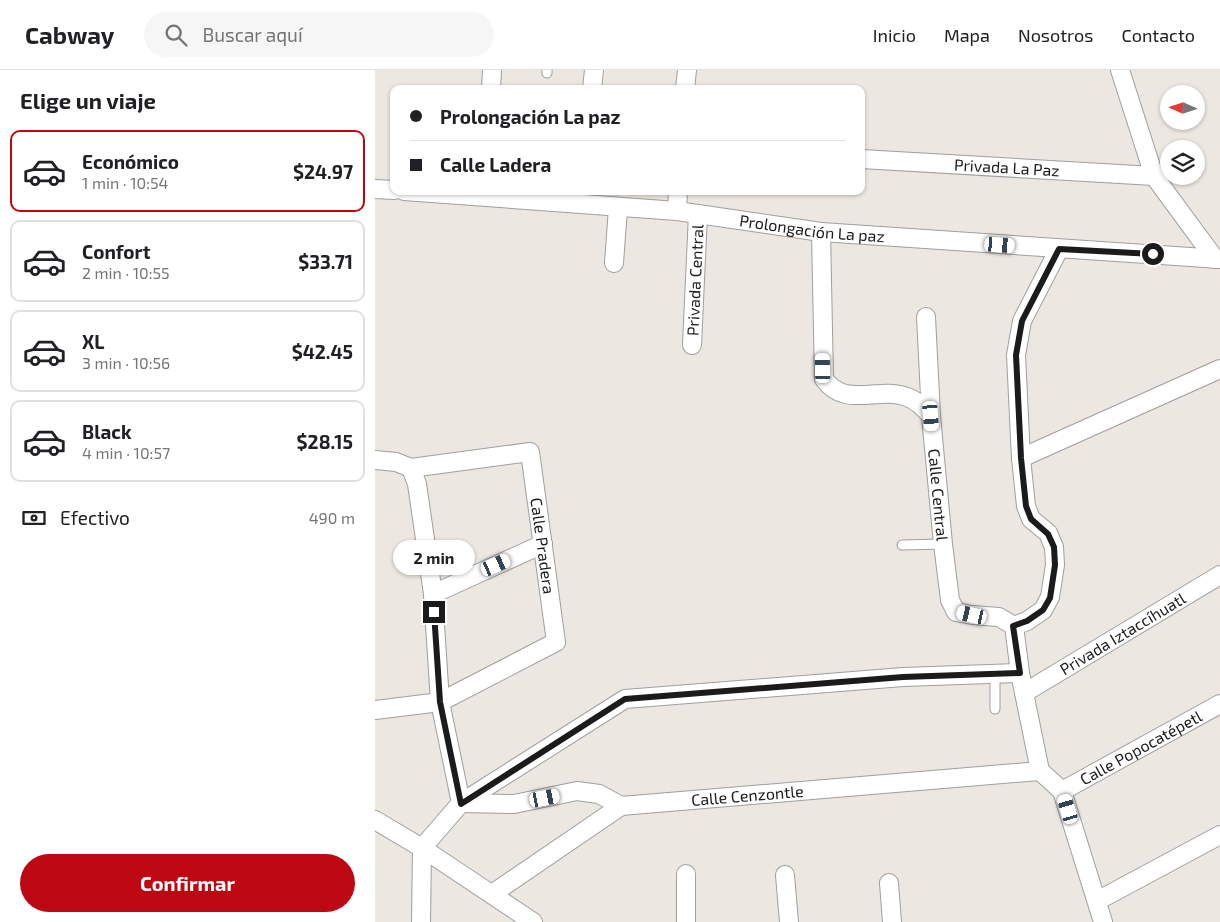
<!DOCTYPE html>
<html lang="es">
<head>
<meta charset="utf-8">
<style>
  body { margin:0; font-family:"Exo 2",sans-serif; background:#f6f6f6; color:#202124; height:100vh; display:flex; flex-direction:column; font-size:19px; white-space:nowrap }
  * { box-sizing:border-box; margin:0 }
  p { font-size:16px; color:#757577 }
  .icon { flex:none; width:28px; height:28px; fill:none; stroke:currentColor; stroke-width:2; stroke-linecap:round; stroke-linejoin:round }
  .map { position:relative; flex:1; overflow:hidden }
  .sheet { display:flex; flex-direction:column; background:#fff; width:375px }
  .sheet>* { flex:none }
  .hud { position:absolute; left:15px; top:15px; width:475px; height:110px; border-radius:10px; box-shadow:0 1px 4px #0004; display:grid; align-content:center; height:110px; padding:0 20px; background:#fff }
  .needle { width:32px; rotate:273deg }
  .fabs { position:absolute; left:785px; top:15px; display:grid; gap:10px }
  .fabs a { display:grid; place-items:center; width:45px; height:45px; border-radius:50%; background:#fff; box-shadow:0 1px 4px #0004; font-size:25px }
  .end { position:absolute; width:22px; height:22px; margin:-11px; border:6px solid #1b1b1b; background:#fff; box-shadow:0 0 0 2px #fff }
  .from { border-radius:50% }
  .bubble { position:absolute; height:35px; border-radius:18px; background:#fff; box-shadow:0 1px 4px #0004; font-size:16px; font-weight:700; line-height:35px; text-align:center }
  .car { position:absolute; width:15px; height:30px; margin:-15px -8px; border-radius:6px; box-shadow:0 0 4px 1px #0007; background:linear-gradient(#fff 24%,#345 0 40%,#fff 0 76%,#345 0 86%,#fff 0) }
  .hud b { display:flex; align-items:center; gap:18px; height:48px; font-size:19px }
  .hud b+b { border-top:1px solid #e0e0e0 }
  .hud i { width:12px; height:12px; background:#202124 }
  ul { padding:0; list-style:none }
  li { display:flex; align-items:center; gap:15px; height:82px; margin:0 10px 8px; padding:0 10px; border:2px solid #e0e0e0; border-radius:10px }
  li div { flex:1 }
  li b { display:block; font-size:19px }
  li em { font-style:normal; font-weight:700 }
  li.active { border-color:#bd0814 }
  li>.icon { width:45px; height:45px; stroke-width:1.5 }
  h2 { padding:0 20px; font-size:22px; line-height:60px }
  .pay { display:flex; align-items:center; gap:12px; height:55px; padding:0 20px; font-size:19px }
  .pay p { margin-inline-start:auto }
  .action { display:flex; gap:10px; margin-top:auto; padding:10px 20px }
  .action a { flex:1; height:58px; border-radius:30px; background:#bd0814; color:#fff; font-size:20px; font-weight:700; line-height:58px; text-align:center }
  header { display:flex; align-items:center; gap:30px; box-sizing:border-box; height:70px; padding:0 25px; background:#fff; border-bottom:1px solid #e0e0e0 }
  header strong { font-size:24px }
  nav { display:flex; gap:28px; margin-inline-start:auto; font-size:18px }
  .search { width:350px; height:45px; background:#f6f6f6; display:flex; align-items:center; gap:12px; box-sizing:border-box; padding:0 18px; border-radius:28px; color:#757577; font-size:19px }
  main { display:flex; flex:1; min-height:0 }
  .map>svg:first-child { display:block }
  .lines { fill:none; stroke-linecap:round; stroke-linejoin:round }
  .lane-casing { stroke:#9f9f9f; stroke-width:11 }
  .street-casing { stroke:#9f9f9f; stroke-width:20 }
  .lane { stroke:#fff; stroke-width:9 }
  .street { stroke:#fff; stroke-width:18 }
  .route { stroke:#1b1b1b; stroke-width:6 }
  .labels { text-anchor:middle; stroke-width:4; stroke-linejoin:round; paint-order:stroke }
  .street-label { font-size:16px; fill:#1b1b1b; stroke:#fff }
</style>
</head>
<body>
<header>
<strong>Cabway</strong>
<div class="search"><svg class="icon" aria-label="search" viewBox="0 0 24 24"><circle cx="10" cy="10" r="6"/><path d="M15 15l6 6"/></svg>Buscar aquí</div>
<nav><a>Inicio</a><a>Mapa</a><a>Nosotros</a><a>Contacto</a></nav>
</header>
<main>
<section class="sheet">
<h2>Elige un viaje</h2>
<ul>
<li class="active"><svg class="icon" aria-label="car" viewBox="0 0 24 24"><path d="M5 17H2v-5l4-1 3-4h7l3 4 3 1v5h-3M9 17h6M6 11h13"/><circle cx="7" cy="17" r="2"/><circle cx="17" cy="17" r="2"/></svg><div><b>Económico</b><p>1 min · 10:54</p></div><em>$24.97</em></li>
<li><svg class="icon" aria-label="car" viewBox="0 0 24 24"><path d="M5 17H2v-5l4-1 3-4h7l3 4 3 1v5h-3M9 17h6M6 11h13"/><circle cx="7" cy="17" r="2"/><circle cx="17" cy="17" r="2"/></svg><div><b>Confort</b><p>2 min · 10:55</p></div><em>$33.71</em></li>
<li><svg class="icon" aria-label="car" viewBox="0 0 24 24"><path d="M5 17H2v-5l4-1 3-4h7l3 4 3 1v5h-3M9 17h6M6 11h13"/><circle cx="7" cy="17" r="2"/><circle cx="17" cy="17" r="2"/></svg><div><b>XL</b><p>3 min · 10:56</p></div><em>$42.45</em></li>
<li><svg class="icon" aria-label="car" viewBox="0 0 24 24"><path d="M5 17H2v-5l4-1 3-4h7l3 4 3 1v5h-3M9 17h6M6 11h13"/><circle cx="7" cy="17" r="2"/><circle cx="17" cy="17" r="2"/></svg><div><b>Black</b><p>4 min · 10:57</p></div><em>$28.15</em></li>
</ul>
<div class="pay"><svg class="icon" aria-label="cash" viewBox="0 0 24 24"><path d="M3 7h18v10H3z"/><circle cx="12" cy="12" r="2"/></svg>Efectivo<p>490 m</p></div>
<div class="action"><a>Confirmar</a></div>
</section>
<div class="map">
<svg width="845" height="852" viewBox="0 0 845 852">
  <rect width="100%" height="100%" fill="#ece7e0"/>
  <g class="lines">
    <defs>
      <g id="lane">
        <polyline points="172,0 172,3"/>
        <polyline points="527,475 568,474"/>
        <polyline points="620,639 620,604"/>
      </g>
      <g id="street">
        <polyline points="745,0 779,106 840,189"/>
        <polyline points="116,19 117,0"/>
        <polyline points="217,19 219,0"/>
        <polyline points="310,19 312,0"/>
        <path id="s1" d="M486,89L779,106"/>
        <polyline points="0,119 19,120"/>
        <path id="s2" d="M29,121L302,141L446,162L845,189"/>
        <polyline points="302,141 303,121"/>
        <path id="s3" d="M446,162L449,309C470,339 503,316 532,327C543,331 549,338 556,346L568,474L575,530L581,542L597,545L624,547L639,556L645,603L665,701L687,721L728,852"/>
        <polyline points="239,193 243,138"/>
        <polyline points="551,247 556,346"/>
        <path id="s4" d="M317,275L323,144"/>
        <polyline points="646,388 845,299"/>
        <path id="s5" d="M0,390L21,392L36,398L155,382L181,572L65,632L0,640"/>
        <path id="s6" d="M36,398L42,414L58,524L65,632L86,733L139,734L202,721L224,724L246,736L665,701"/>
        <polyline points="58,524 168,474"/>
        <polyline points="639,556 652,551 668,540 675,527 680,495 679,477 673,463 656,449 651,436 646,388 641,285 647,251 684,179"/>
        <path id="s7" d="M649,623L845,505"/>
        <path id="s8" d="M687,721L845,634"/>
        <polyline points="0,750 47,778 158,852"/>
        <polyline points="47,778 86,733 250,629 528,607 645,603"/>
        <polyline points="311,804 311,852"/>
        <polyline points="410,805 414,852"/>
        <polyline points="514,813 517,852"/>
        <polyline points="117,824 246,736"/>
        <polyline points="722,831 845,765"/>
        <polyline points="46,852 47,778"/>
      </g>
    </defs>
    <use href="#lane" class="lane-casing"/>
    <use href="#street" class="street-casing"/>
    <use href="#lane" class="lane"/>
    <use href="#street" class="street"/>
  </g>
  <g class="lines">
    <polyline class="route" points="59,542 65,632 86,734 250,629 528,607 645,603 638,556 652,551 668,540 675,528 680,495 679,477 673,464 656,449 651,436 646,388 641,285 647,251 684,179 778,184"/>
  </g>
  <g class="labels">
    <g class="street-label">
      <text dy="6" stroke="none"><textPath href="#s1" startOffset="146">Privada La Paz</textPath></text>
      <text dy="6" stroke="none"><textPath href="#s2" startOffset="410">Prolongación La paz</textPath></text>
      <text dy="6" stroke="none"><textPath href="#s4" startOffset="65">Privada Central</textPath></text>
      <text dy="6" stroke="none"><textPath href="#s3" startOffset="346">Calle Central</textPath></text>
      <text dy="6" stroke="none"><textPath href="#s5" startOffset="252">Calle Pradera</textPath></text>
      <text dy="6" stroke="none"><textPath href="#s7" startOffset="115">Privada Iztaccíhuatl</textPath></text>
      <text dy="6" stroke="none"><textPath href="#s8" startOffset="90">Calle Popocatépetl</textPath></text>
      <text dy="6" stroke="none"><textPath href="#s6" startOffset="631">Calle Cenzontle</textPath></text>
    </g>
  </g>
</svg>
<div class="fabs">
<a><svg class="needle" viewBox="-14 -14 28 28"><path d="M0-13l5 13h-10z" fill="#e53935"/><path d="M0 13l5-13h-10z" fill="#757577"/></svg></a>
<a><svg class="icon" aria-label="layers" viewBox="0 0 24 24"><path d="M12 4l9 5-9 5-9-5zM3 14l9 5 9-5"/></svg></a>
</div>
<i class="end from" style="left:778px;top:184px"></i>
<i class="end" style="left:59px;top:542px"></i>
<div class="bubble" style="left:18px;top:470px;width:82px">2 min</div>
<i class="car" style="left:625px;top:175px;rotate:94deg"></i>
<i class="car" style="left:448px;top:298px;rotate:359deg"></i>
<i class="car" style="left:556px;top:346px;rotate:175deg"></i>
<i class="car" style="left:121px;top:495px;rotate:66deg"></i>
<i class="car" style="left:597px;top:545px;rotate:283deg"></i>
<i class="car" style="left:170px;top:728px;rotate:79deg"></i>
<i class="car" style="left:693px;top:739px;rotate:343deg"></i>
<div class="hud">
<b><i class="from"></i>Prolongación La paz</b>
<b><i></i>Calle Ladera</b>
</div>
</div>
</main>
</body>
</html>
